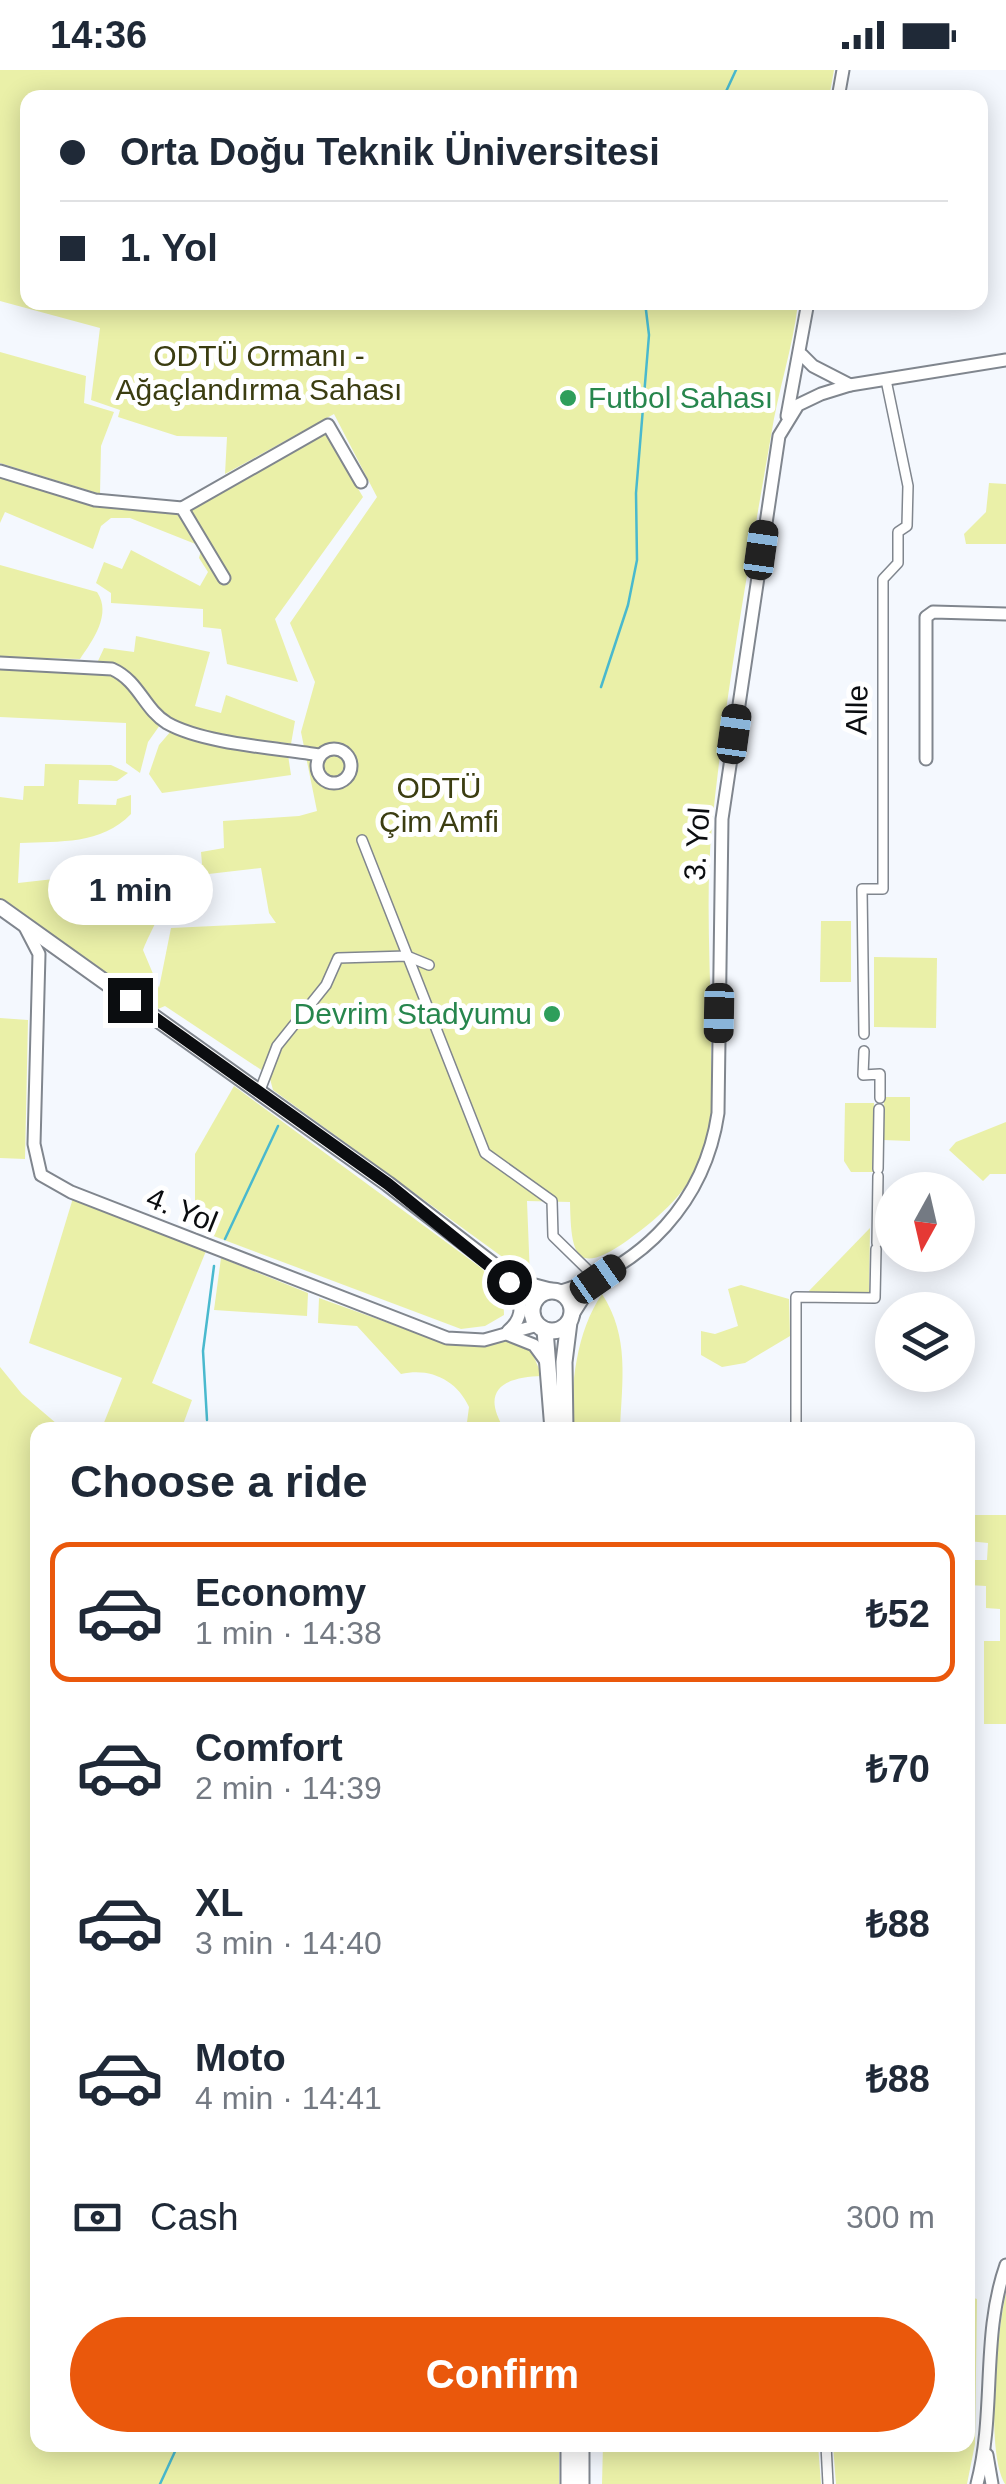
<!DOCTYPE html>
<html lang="en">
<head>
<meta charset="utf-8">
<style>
  body { margin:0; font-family:Helvetica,sans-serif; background:#f6f6f7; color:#1f2937; height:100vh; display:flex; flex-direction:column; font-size:38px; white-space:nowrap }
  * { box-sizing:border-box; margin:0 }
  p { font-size:32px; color:#747a83 }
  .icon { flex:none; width:55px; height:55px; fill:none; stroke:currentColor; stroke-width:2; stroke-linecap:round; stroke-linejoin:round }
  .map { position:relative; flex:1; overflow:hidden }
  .side { position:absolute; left:30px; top:1352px; width:945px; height:1030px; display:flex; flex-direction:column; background:#fff; border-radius:20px; box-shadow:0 5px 25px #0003 }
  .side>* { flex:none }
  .top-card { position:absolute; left:20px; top:20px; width:968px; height:220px; border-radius:20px; box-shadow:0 5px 25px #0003; display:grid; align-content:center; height:220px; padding:0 40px; background:#fff }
  .needle { width:65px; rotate:188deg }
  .controls { position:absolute; left:875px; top:1102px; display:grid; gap:20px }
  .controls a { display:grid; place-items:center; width:100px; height:100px; border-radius:50%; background:#fff; box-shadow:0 5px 25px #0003; font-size:50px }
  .end { position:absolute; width:45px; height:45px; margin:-22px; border:12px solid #0b0d10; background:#fff; box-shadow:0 0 0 5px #fff }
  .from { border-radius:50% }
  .bubble { position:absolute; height:70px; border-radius:35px; background:#fff; box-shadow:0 5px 25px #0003; font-size:32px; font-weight:600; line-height:70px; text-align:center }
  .car { position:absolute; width:30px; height:60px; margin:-30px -15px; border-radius:12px; box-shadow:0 0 8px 2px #0007; background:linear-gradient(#222 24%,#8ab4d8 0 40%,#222 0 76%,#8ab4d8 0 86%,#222 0) }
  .top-card b { display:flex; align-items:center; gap:35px; height:95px; font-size:38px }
  .top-card b+b { border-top:2px solid #e0e1e3 }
  .top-card i { width:25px; height:25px; background:#1f2937 }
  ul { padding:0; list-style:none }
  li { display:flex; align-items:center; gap:30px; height:140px; margin:0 20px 15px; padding:0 20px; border:5px solid transparent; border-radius:20px }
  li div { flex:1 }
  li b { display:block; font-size:38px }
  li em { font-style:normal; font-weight:600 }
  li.active { border-color:#ea580c }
  li>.icon { width:90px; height:90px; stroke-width:1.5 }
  h2 { padding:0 40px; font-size:45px; line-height:120px }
  .pay { display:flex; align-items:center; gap:25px; height:110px; padding:0 40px; font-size:38px }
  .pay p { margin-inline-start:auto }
  .action { display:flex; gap:20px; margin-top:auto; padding:20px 40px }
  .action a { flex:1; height:115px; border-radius:60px; background:#ea580c; color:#fff; font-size:40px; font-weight:600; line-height:115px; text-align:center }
  .status { display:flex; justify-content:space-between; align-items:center; height:70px; padding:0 50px; background:#fff; direction:ltr }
  .status svg { height:28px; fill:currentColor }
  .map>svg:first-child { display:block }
  .green { fill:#eaf0a8 }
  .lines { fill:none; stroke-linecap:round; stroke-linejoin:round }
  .stream { stroke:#49b9ce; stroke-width:2.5 }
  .pedestrian-casing { stroke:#80868e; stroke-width:12 }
  .minor-casing { stroke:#80868e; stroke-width:15 }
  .tertiary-casing { stroke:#80868e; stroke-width:18 }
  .secondary-casing { stroke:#80868e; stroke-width:19 }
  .pedestrian { stroke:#fff; stroke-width:9 }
  .minor { stroke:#fff; stroke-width:11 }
  .tertiary { stroke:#fff; stroke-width:14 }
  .secondary { stroke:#fff; stroke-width:15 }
  .route { stroke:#0b0d10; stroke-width:12 }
  .leisure-dot { fill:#2e9e5b; stroke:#fff; stroke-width:4 }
  .labels { text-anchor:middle; stroke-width:10; stroke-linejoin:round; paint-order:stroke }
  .park-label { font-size:30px; fill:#3b3d11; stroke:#fff }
  .leisure-label { font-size:30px; fill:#27864d; stroke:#fff; text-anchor:start }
  .street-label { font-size:30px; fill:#0b0d10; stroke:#fff }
</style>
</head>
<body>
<div class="status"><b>14:36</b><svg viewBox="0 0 49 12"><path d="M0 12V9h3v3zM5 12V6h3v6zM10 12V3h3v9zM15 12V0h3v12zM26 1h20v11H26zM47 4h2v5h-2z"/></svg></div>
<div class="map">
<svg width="1006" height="2414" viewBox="0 0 1006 2414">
  <rect width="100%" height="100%" fill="#f4f8fe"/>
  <g class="green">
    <path d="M0,0H834L829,28H28V232L798,233C793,278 778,320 771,366C749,493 725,626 712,755C705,827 711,902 711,974C710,1007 716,1047 705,1079C690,1121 662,1145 628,1170C576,1207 571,1186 570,1132L527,1131L530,1207L273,1020L269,1005L165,936L153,941L0,831V727L23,730L24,716H44L45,694L111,695L128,703L117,711L79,710L78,734L116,735L117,729L131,725V744C101,775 60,771 20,773L18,813L99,804L106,805L109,815L128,814L127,804L143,802L151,810L159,801C173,832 154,851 143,880L159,918L171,858L276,853L269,843L261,798L174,808L173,797L202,794L201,782L224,778L223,751L299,746L317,741L301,662L315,612L290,553L377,427L334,344L225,404L227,367L177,366L118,347L120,340L91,330L100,258L0,231Z"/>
    <polygon points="0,282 86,306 84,333 114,342 101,376 100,424 0,393"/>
    <polygon points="325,363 363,427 275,549 298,612 227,594 221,559 203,557 203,539 111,533 111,523 96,513 104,492 122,499 131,480 200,516 208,502 199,488 205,466 189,441"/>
    <polygon points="0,407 94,436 178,444 198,475 130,448 111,448 101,456 93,479 5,442 0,453"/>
    <polygon points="989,413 1006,414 1006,474 966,474 964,464 986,442"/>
    <path d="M0,495L97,522C112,544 93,570 80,589L0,587Z"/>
    <path d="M136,566L210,582L195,636L221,643L226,625L295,651L291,674C255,668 208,668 175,651C141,634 147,597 98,591L104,578L134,582Z"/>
    <polygon points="0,598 110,604 123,610 160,655 148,672 140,703 126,693 126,653 0,647"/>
    <polygon points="171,661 288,685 291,705 162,723 149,704 159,675"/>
    <polygon points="821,851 851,851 851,912 820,912"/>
    <polygon points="874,887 937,888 936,958 874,957"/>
    <polygon points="0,948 28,950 25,1089 0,1088"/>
    <polygon points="234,1016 480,1197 503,1219 504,1245 485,1256 461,1259 195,1159 195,1084"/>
    <polygon points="884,1027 910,1027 910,1071 883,1070"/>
    <polygon points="845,1033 874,1033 873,1102 851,1102 844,1091"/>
    <polygon points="1006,1052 1006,1104 990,1104 983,1111 949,1080 956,1072"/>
    <polygon points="73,1128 206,1181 152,1313 192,1330 181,1360 101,1360 122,1308 29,1273"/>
    <polygon points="870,1158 869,1222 807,1223"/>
    <polygon points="221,1188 308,1223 307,1246 214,1240"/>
    <polygon points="741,1215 789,1229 790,1266 745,1293 722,1297 701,1285 701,1261 715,1264 738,1256 728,1219"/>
    <path d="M602,1224C630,1267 622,1311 620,1360H572C571,1315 576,1262 602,1224Z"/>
    <path d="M319,1228L447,1274L511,1270L531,1280L542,1306C505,1307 479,1319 505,1360H466L469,1337C457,1310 430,1297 401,1304L357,1256L318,1253Z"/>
    <polygon points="0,1297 22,1324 64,1360 38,1360 38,2375 559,2375 559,2414 0,2414"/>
    <polygon points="968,1445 1006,1445 1006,1654 984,1654 984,1571 1000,1571 1000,1539 986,1538 986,1516 968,1515 968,1490 987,1490 988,1473 968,1471"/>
    <path d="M1006,2223V2414H1005C985,2382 997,2261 1006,2223Z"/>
    <polygon points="968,2226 977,2229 975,2374 967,2414 836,2414 833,2375 968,2375"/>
    <polygon points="603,2375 818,2375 821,2414 602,2414"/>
  </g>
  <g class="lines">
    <g class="stream">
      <polyline points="723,28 736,0"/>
      <polyline points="601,617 628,535 637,490 636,423 649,265 645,232"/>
      <polyline points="225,1169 278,1056"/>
      <polyline points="207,1350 203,1281 214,1196"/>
      <polyline points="160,2414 178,2375"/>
    </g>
    <defs>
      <g id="pedestrian">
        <polyline points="362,770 485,1083 552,1131 553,1166 597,1209"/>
        <polyline points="864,964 862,819 883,819 883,509 898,493 898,462 907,456 908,416 886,310"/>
        <polyline points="864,981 863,1005 880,1004 880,1028"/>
        <polyline points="259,1023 277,976 326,915 338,888 407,886 429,895"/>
        <polyline points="878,1099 879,1039"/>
        <polyline points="877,1173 878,1106"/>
        <polyline points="796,1359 796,1227 875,1228 876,1179"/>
        <polyline points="826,2375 828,2414"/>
      </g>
      <g id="minor">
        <polyline points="838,28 843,0"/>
        <polyline points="802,285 813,296 850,315"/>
        <polyline points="787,346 808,232"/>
        <polyline points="0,401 95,430 182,438 328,355 361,412"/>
        <polyline points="182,438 224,508"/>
        <path d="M0,593L112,599C139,611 144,639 167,653C204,674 278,678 320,685"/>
        <circle cx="334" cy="696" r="17"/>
        <polyline points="926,689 926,547 933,542 1006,544"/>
        <polyline points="25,857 39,884 34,1074 41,1105 71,1122 447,1268 484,1270 538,1255"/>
        <path d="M507,1208C520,1227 528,1244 508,1261"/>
        <path d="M558,1222C644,1197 705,1131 718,1043L722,749L779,366L798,335L821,324L850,315L1006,290"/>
        <polyline points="572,1246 593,1213"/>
        <polyline points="509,1265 534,1275 545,1290"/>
        <polyline points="987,2385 992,2414"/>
        <path d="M977,2414C996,2342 981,2266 1006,2195"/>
      </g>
      <polyline id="tertiary" points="0,837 388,1114 514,1211 552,1221"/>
      <g id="secondary">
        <circle cx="552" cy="1241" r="20"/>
        <polyline points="545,1260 553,1360"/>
        <polyline points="565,1360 564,1292 569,1252"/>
        <polyline points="569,2375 569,2414"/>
        <polyline points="581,2414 581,2375"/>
      </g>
    </defs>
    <use href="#pedestrian" class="pedestrian-casing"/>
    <use href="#minor" class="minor-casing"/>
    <use href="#tertiary" class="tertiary-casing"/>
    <use href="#secondary" class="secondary-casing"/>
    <use href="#pedestrian" class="pedestrian"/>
    <use href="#minor" class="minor"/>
    <use href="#tertiary" class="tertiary"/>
    <use href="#secondary" class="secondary"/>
  </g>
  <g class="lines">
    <polyline class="route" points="130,930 388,1114 509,1212"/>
  </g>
  <g class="leisure-dot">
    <circle cx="568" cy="328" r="10"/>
    <circle cx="552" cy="944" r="10"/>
  </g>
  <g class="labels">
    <g class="park-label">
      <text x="259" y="296">ODTÜ Ormanı -<tspan x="259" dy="34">Ağaçlandırma Sahası</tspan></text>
      <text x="439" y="728">ODTÜ<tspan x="439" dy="34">Çim Amfi</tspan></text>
    </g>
    <g class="leisure-label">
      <text x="588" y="338">Futbol Sahası</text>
      <text x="532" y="954" text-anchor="end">Devrim Stadyumu</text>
    </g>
    <g class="street-label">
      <text transform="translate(857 640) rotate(-89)" y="10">Alle</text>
      <text transform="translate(697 774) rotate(-86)" y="10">3. Yol</text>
      <text transform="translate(182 1140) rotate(22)" y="10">4. Yol</text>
    </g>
  </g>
</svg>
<div class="controls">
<a><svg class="needle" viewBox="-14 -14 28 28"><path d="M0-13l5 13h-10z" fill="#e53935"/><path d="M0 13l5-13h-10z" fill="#747a83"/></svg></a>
<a><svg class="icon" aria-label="layers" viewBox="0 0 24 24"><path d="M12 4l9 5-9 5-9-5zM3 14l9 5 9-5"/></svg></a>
</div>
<i class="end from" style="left:509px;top:1212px"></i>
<i class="end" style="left:130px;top:930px"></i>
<div class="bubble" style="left:48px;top:785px;width:165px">1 min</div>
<i class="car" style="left:761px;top:480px;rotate:8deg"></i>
<i class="car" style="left:734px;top:664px;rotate:8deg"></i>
<i class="car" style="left:719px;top:943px;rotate:181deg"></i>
<i class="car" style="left:598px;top:1209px;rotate:55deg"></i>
<div class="top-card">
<b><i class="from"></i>Orta Doğu Teknik Üniversitesi</b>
<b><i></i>1. Yol</b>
</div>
<section class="side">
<h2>Choose a ride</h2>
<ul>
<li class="active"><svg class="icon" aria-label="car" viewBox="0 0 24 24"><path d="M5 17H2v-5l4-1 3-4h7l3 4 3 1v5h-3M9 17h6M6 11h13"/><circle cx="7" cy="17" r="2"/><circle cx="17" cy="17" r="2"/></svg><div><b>Economy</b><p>1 min · 14:38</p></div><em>₺52</em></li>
<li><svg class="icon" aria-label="car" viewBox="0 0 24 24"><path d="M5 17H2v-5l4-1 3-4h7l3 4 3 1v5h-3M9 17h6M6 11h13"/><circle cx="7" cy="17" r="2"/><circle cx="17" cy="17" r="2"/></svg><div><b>Comfort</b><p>2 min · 14:39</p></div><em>₺70</em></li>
<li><svg class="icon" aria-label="car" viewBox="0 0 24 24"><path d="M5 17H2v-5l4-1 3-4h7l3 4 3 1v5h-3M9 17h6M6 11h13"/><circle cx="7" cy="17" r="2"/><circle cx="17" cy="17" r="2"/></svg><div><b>XL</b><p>3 min · 14:40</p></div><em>₺88</em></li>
<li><svg class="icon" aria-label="car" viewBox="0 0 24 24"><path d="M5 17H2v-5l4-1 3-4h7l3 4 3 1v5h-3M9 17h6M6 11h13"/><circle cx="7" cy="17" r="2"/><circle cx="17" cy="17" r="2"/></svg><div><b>Moto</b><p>4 min · 14:41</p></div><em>₺88</em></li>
</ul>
<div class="pay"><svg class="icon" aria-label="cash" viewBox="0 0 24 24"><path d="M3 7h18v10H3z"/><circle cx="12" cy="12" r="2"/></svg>Cash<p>300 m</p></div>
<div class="action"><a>Confirm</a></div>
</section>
</div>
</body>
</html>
